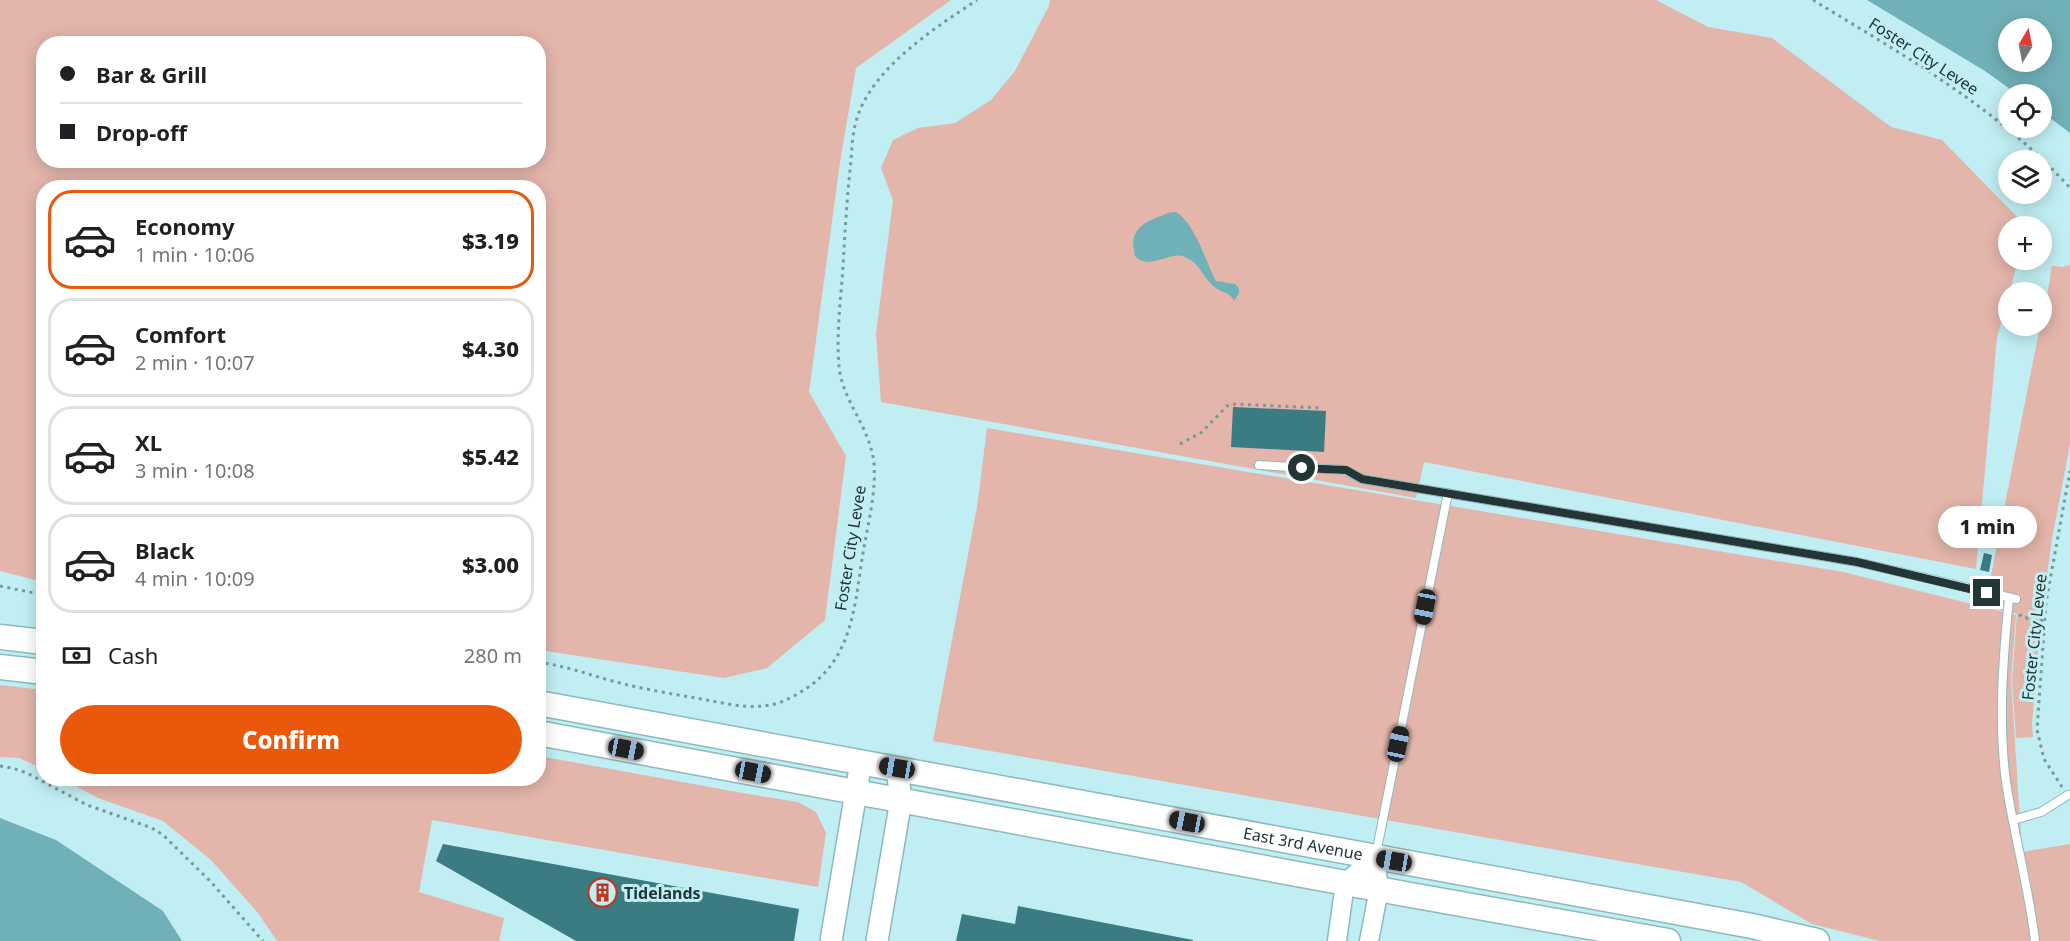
<!DOCTYPE html>
<html lang="en">
<head>
<meta charset="utf-8">
<style>
  body { margin:0; font-family:"Noto Sans",sans-serif; background:#f6f6f6; color:#202124; height:100vh; display:flex; flex-direction:column; font-size:22px; white-space:nowrap }
  * { box-sizing:border-box; margin:0 }
  p { font-size:20px; color:#757577 }
  .icon { flex:none; width:33px; height:33px; fill:none; stroke:currentColor; stroke-width:2; stroke-linecap:round; stroke-linejoin:round }
  .map { position:relative; flex:1; overflow:hidden }
  .panel { position:absolute; left:36px; top:180px; width:510px; height:606px; display:flex; flex-direction:column; background:#fff; border-radius:24px; box-shadow:0 3px 15px #0003 }
  .panel>* { flex:none }
  .top-card { position:absolute; left:36px; top:36px; width:510px; height:132px; border-radius:24px; box-shadow:0 3px 15px #0003; display:grid; align-content:center; height:132px; padding:0 24px; background:#fff }
  .needle { width:39px; rotate:10deg }
  .buttons { position:absolute; left:1998px; top:18px; display:grid; gap:12px }
  .buttons a { display:grid; place-items:center; width:54px; height:54px; border-radius:50%; background:#fff; box-shadow:0 3px 15px #0003; font-size:30px }
  .end { position:absolute; width:27px; height:27px; margin:-14px; border:8px solid #233536; background:#fff; box-shadow:0 0 0 3px #fff }
  .from { border-radius:50% }
  .bubble { position:absolute; height:42px; border-radius:21px; background:#fff; box-shadow:0 3px 15px #0003; font-size:20px; font-weight:800; line-height:42px; text-align:center }
  .car { position:absolute; width:18px; height:36px; margin:-18px -9px; border-radius:8px; box-shadow:0 0 4px 2px #0007; background:linear-gradient(#222 24%,#8ab4d8 0 40%,#222 0 76%,#8ab4d8 0 86%,#222 0) }
  .top-card b { display:flex; align-items:center; gap:21px; height:57px; font-size:22px }
  .top-card b+b { border-top:2px solid #e0e0e0 }
  .top-card i { width:15px; height:15px; background:#202124 }
  ul { padding:10px 0 0; list-style:none }
  li { display:flex; align-items:center; gap:18px; height:99px; margin:0 12px 9px; padding:0 12px; border:3px solid #e0e0e0; border-radius:24px }
  li div { flex:1 }
  li b { display:block; font-size:22px }
  li em { font-style:normal; font-weight:800 }
  li.on { border-color:#ea580c }
  li>.icon { width:54px; height:54px; stroke-width:1.5 }
  .pay { display:flex; align-items:center; gap:15px; height:66px; padding:0 24px; font-size:22px }
  .pay p { margin-inline-start:auto }
  .button { display:flex; gap:12px; margin-top:auto; padding:12px 24px }
  .button a { flex:1; height:69px; border-radius:36px; background:#ea580c; color:#fff; font-size:24px; font-weight:800; line-height:69px; text-align:center }
  .map>svg:first-child { display:block }
  .green { fill:#e3b5ab; fill-rule:evenodd }
  .water { fill:#70b1b7; fill-rule:evenodd }
  .building { fill:#3b7c82 }
  .lines { fill:none; stroke-linecap:round; stroke-linejoin:round }
  .service-casing { stroke:#8cb9bd; stroke-width:10 }
  .tertiary-casing { stroke:#8cb9bd; stroke-width:21 }
  .secondary-casing { stroke:#8cb9bd; stroke-width:24 }
  .primary-casing { stroke:#8cb9bd; stroke-width:27 }
  .path { stroke:#78999c; stroke-width:3; stroke-dasharray:3 4.5; stroke-linecap:butt }
  .service { stroke:#fff; stroke-width:8 }
  .tertiary { stroke:#fff; stroke-width:18 }
  .secondary { stroke:#fff; stroke-width:21 }
  .primary { stroke:#fff; stroke-width:24 }
  .route { stroke:#233536; stroke-width:8 }
  .labels { text-anchor:middle; stroke-width:6; stroke-linejoin:round; paint-order:stroke }
  .street-label { font-size:16px; fill:#233536; stroke:#c0eef2 }
  .poi-label { font-size:16px; font-weight:bold; fill:#233536; stroke:#c0eef2; text-anchor:start }
</style>
</head>
<body>
<div class="map">
<svg width="2070" height="941" viewBox="0 0 2070 941">
  <rect width="100%" height="100%" fill="#c0eef2"/>
  <g class="green">
    <path d="M0,0H951L856,68L840,162L809,392L846,456L825,620L767,668L724,678L539,650L538,188H44L43,582L0,571ZM44,44H538V160H44Z"/>
    <polygon points="1050,0 1656,0 1708,27 1772,38 1891,127 1942,140 2024,224 2023,226 2008,226 2008,260 2018,260 1997,338 1976,569 1424,462 1416,498 881,402 876,334 893,200 881,168 893,140 918,128 955,123 991,100 1015,71 1049,6"/>
    <polygon points="2070,265 2070,444 2052,539 2041,617 2032,724 2033,737 2016,738 2012,681 2017,614 1985,606 2040,326 2042,326 2052,266 2063,267"/>
    <polygon points="987,428 1843,572 2016,615 2011,680 2022,852 2070,844 2070,941 1880,941 1812,924 1741,882 933,741 977,507"/>
    <polygon points="0,685 43,690 43,769 19,758 0,757"/>
    <polygon points="539,756 748,794 798,802 816,812 826,833 818,887 432,820 419,892 504,918 499,941 277,941 258,913 211,860 163,821 98,798 62,779 538,778"/>
  </g>
  <g class="water">
    <path d="M1867,0H2070V133L2042,112V94H2017L1985,71ZM2008,28H2042V62H2008Z"/>
    <path d="M1176,212C1196,225 1205,261 1216,281L1235,284L1239,288V293L1234,301C1230,292 1223,293 1216,288C1202,278 1200,261 1182,256C1168,253 1150,269 1137,258C1134,256 1135,254 1134,250C1130,231 1143,223 1158,217C1165,215 1168,212 1176,212Z"/>
    <polygon points="0,818 56,840 163,911 182,941 0,941"/>
  </g>
  <g class="building">
    <polygon points="1233,407 1326,411 1324,452 1231,447"/>
    <polygon points="1984,553 1992,555 1989,572 1980,570"/>
    <polygon points="443,844 799,909 794,941 576,941 436,861"/>
    <polygon points="1018,906 1193,940 1193,941 956,941 962,914 1015,924"/>
  </g>
  <g class="lines">
    <defs>
      <g id="service">
        <polyline points="1259,465 1345,470 1362,479 1857,562 2016,599"/>
        <path d="M2009,598C2003,659 1998,721 2006,782C2014,835 2029,888 2035,941"/>
        <polyline points="2013,820 2041,812 2068,795"/>
        <polyline points="1376,854 1448,493"/>
      </g>
      <g id="tertiary">
        <polyline points="1337,941 1345,883 1375,857"/>
        <polyline points="1369,941 1379,889 1375,857"/>
      </g>
      <g id="secondary">
        <polyline points="831,941 861,762"/>
        <polyline points="877,941 901,800 897,768"/>
      </g>
      <g id="primary">
        <polyline points="0,637 44,642"/>
        <polyline points="0,667 44,672"/>
        <path id="s1" d="M538,703L1752,926L1817,941"/>
        <polyline points="538,733 1405,894 1668,941"/>
      </g>
    </defs>
    <use href="#service" class="service-casing"/>
    <use href="#tertiary" class="tertiary-casing"/>
    <use href="#secondary" class="secondary-casing"/>
    <use href="#primary" class="primary-casing"/>
    <g class="path">
      <path d="M1813,0C1903,55 1998,108 2070,188"/>
      <polyline points="1180,444 1202,432 1227,406 1232,404 1323,408"/>
      <polyline points="0,586 44,595"/>
      <polyline points="2020,614 2021,617 2045,621"/>
      <path d="M538,662C567,666 592,676 620,683C648,690 678,695 707,700C727,704 749,709 770,705C783,703 796,695 807,688C855,656 855,598 864,547C869,520 876,491 874,464C871,428 842,401 839,366C836,333 841,299 843,266C845,231 847,196 851,161C852,144 853,126 860,110C880,63 935,28 977,0"/>
      <polyline points="0,766 12,768 27,773 87,805 152,828 163,835 211,882 263,941"/>
      <polyline points="2062,787 2044,759 2037,730 2046,602 2070,471"/>
    </g>
    <use href="#service" class="service"/>
    <use href="#tertiary" class="tertiary"/>
    <use href="#secondary" class="secondary"/>
    <use href="#primary" class="primary"/>
  </g>
  <g class="lines">
    <polyline class="route" points="1302,468 1346,470 1362,479 1857,562 1987,593"/>
  </g>
  <defs>
    <symbol id="building-ring" viewBox="-11 -11 22 22"><circle r="9.5" fill="#c0eef2" stroke="#c13521" stroke-width="1.5"/><path d="M-4-6H4V6H1V3H-1V6H-4ZM-2.5-4.3h1.7v1.8h-1.7ZM.8-4.3h1.7v1.8H.8ZM-2.5-1h1.7V.8h-1.7ZM.8-1h1.7V.8H.8Z" fill="#c13521"/></symbol>
  </defs>
  <g fill-rule="evenodd">
    <use href="#building-ring" x="586" y="876" width="33" height="33"/>
  </g>
  <g class="labels">
    <g class="street-label">
      <text transform="translate(1924 56) rotate(33)" y="6">Foster City Levee</text>
      <text transform="translate(850 548) rotate(-81)" y="6">Foster City Levee</text>
      <text transform="translate(2034 637) rotate(-84)" y="6">Foster City Levee</text>
      <text dy="6" stroke="none"><textPath href="#s1" startOffset="778">East 3rd Avenue</textPath></text>
    </g>
    <g class="poi-label">
      <text x="624" y="899">Tidelands</text>
    </g>
  </g>
</svg>
<div class="buttons">
<a><svg class="needle" viewBox="-14 -14 28 28"><path d="M0-13l5 13h-10z" fill="#e53935"/><path d="M0 13l5-13h-10z" fill="#757577"/></svg></a>
<a><svg class="icon" aria-label="locate" viewBox="0 0 24 24"><circle cx="12" cy="12" r="6"/><path d="M12 2v4M12 18v4M2 12h4M18 12h4"/></svg></a>
<a><svg class="icon" aria-label="layers" viewBox="0 0 24 24"><path d="M12 4l9 5-9 5-9-5zM3 14l9 5 9-5"/></svg></a>
<a>+</a>
<a>−</a>
</div>
<i class="end from" style="left:1302px;top:468px"></i>
<i class="end" style="left:1987px;top:593px"></i>
<div class="bubble" style="left:1938px;top:506px;width:99px">1 min</div>
<i class="car" style="left:1425px;top:607px;rotate:191deg"></i>
<i class="car" style="left:1398px;top:744px;rotate:12deg"></i>
<i class="car" style="left:626px;top:749px;rotate:101deg"></i>
<i class="car" style="left:897px;top:768px;rotate:280deg"></i>
<i class="car" style="left:753px;top:772px;rotate:101deg"></i>
<i class="car" style="left:1187px;top:822px;rotate:281deg"></i>
<i class="car" style="left:1394px;top:861px;rotate:280deg"></i>
<div class="top-card">
<b><i class="from"></i>Bar &amp; Grill</b>
<b><i></i>Drop-off</b>
</div>
<section class="panel">
<ul>
<li class="on"><svg class="icon" aria-label="car" viewBox="0 0 24 24"><path d="M5 17H2v-5l4-1 3-4h7l3 4 3 1v5h-3M9 17h6M6 11h13"/><circle cx="7" cy="17" r="2"/><circle cx="17" cy="17" r="2"/></svg><div><b>Economy</b><p>1 min · 10:06</p></div><em>$3.19</em></li>
<li><svg class="icon" aria-label="car" viewBox="0 0 24 24"><path d="M5 17H2v-5l4-1 3-4h7l3 4 3 1v5h-3M9 17h6M6 11h13"/><circle cx="7" cy="17" r="2"/><circle cx="17" cy="17" r="2"/></svg><div><b>Comfort</b><p>2 min · 10:07</p></div><em>$4.30</em></li>
<li><svg class="icon" aria-label="car" viewBox="0 0 24 24"><path d="M5 17H2v-5l4-1 3-4h7l3 4 3 1v5h-3M9 17h6M6 11h13"/><circle cx="7" cy="17" r="2"/><circle cx="17" cy="17" r="2"/></svg><div><b>XL</b><p>3 min · 10:08</p></div><em>$5.42</em></li>
<li><svg class="icon" aria-label="car" viewBox="0 0 24 24"><path d="M5 17H2v-5l4-1 3-4h7l3 4 3 1v5h-3M9 17h6M6 11h13"/><circle cx="7" cy="17" r="2"/><circle cx="17" cy="17" r="2"/></svg><div><b>Black</b><p>4 min · 10:09</p></div><em>$3.00</em></li>
</ul>
<div class="pay"><svg class="icon" aria-label="cash" viewBox="0 0 24 24"><path d="M3 7h18v10H3z"/><circle cx="12" cy="12" r="2"/></svg>Cash<p>280 m</p></div>
<div class="button"><a>Confirm</a></div>
</section>
</div>
</body>
</html>
